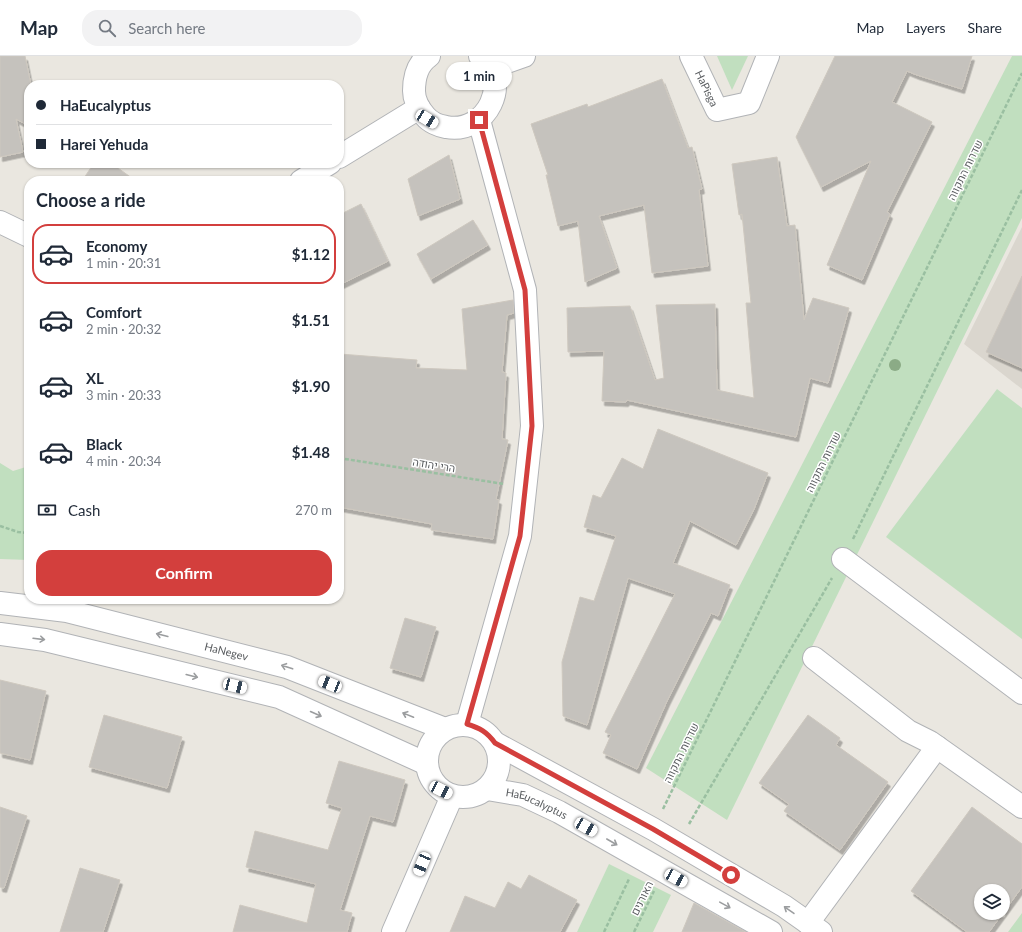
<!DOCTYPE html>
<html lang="en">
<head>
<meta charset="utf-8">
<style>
  body { margin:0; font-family:Lato,Heebo,sans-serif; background:#f2f2f3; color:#1f2937; height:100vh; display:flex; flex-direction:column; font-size:15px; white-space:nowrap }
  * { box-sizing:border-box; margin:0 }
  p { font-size:13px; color:#747a83 }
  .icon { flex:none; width:22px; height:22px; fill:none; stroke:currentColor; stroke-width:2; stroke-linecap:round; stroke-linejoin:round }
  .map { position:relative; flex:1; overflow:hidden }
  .sheet { position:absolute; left:24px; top:120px; width:320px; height:428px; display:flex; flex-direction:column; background:#fff; border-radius:16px; box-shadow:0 1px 3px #0004 }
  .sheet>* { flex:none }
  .top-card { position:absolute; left:24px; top:24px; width:320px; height:88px; border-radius:16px; box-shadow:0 1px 3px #0004; display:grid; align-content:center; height:88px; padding:0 12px; background:#fff }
  .controls { position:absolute; left:974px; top:828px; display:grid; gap:8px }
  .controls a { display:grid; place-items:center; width:36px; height:36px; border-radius:50%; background:#fff; box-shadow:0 1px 3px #0004; font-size:20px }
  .end { position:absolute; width:18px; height:18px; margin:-9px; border:5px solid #d33f3d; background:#fff; box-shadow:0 0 0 2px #fff }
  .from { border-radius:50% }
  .bubble { position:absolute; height:28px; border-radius:14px; background:#fff; box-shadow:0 1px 3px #0004; font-size:13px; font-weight:700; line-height:28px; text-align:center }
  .car { position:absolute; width:12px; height:24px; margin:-12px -6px; border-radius:5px; box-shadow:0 0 3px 1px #0007; background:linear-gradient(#fff 24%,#345 0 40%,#fff 0 76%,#345 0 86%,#fff 0) }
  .top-card b { display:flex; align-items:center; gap:14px; height:38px; font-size:15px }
  .top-card b+b { border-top:1px solid #e0e1e3 }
  .top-card i { width:10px; height:10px; background:#1f2937 }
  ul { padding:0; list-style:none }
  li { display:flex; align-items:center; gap:12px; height:60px; margin:0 8px 6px; padding:0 4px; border:2px solid transparent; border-radius:16px }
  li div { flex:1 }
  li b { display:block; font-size:15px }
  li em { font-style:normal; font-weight:700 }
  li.current { border-color:#d33f3d }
  li>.icon { width:36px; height:36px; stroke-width:1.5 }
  h2 { padding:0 12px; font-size:18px; line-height:48px }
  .pay { display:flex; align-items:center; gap:10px; height:44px; padding:0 12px; font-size:15px }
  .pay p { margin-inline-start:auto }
  .primary-button { display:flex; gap:8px; margin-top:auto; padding:8px 12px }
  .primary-button a { flex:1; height:46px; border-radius:16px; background:#d33f3d; color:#fff; font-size:16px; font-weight:700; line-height:46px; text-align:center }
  header { display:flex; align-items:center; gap:24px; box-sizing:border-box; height:56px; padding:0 20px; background:#fff; border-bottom:1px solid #e0e1e3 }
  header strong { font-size:19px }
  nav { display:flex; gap:22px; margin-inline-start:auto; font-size:14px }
  .search { width:280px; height:36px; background:#f2f2f3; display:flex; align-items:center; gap:10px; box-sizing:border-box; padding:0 14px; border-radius:16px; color:#747a83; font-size:15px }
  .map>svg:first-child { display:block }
  .education { fill:#dad6ce }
  .green { fill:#c1dfbf }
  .building { fill:#c5c2bd; stroke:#cec8bf; fill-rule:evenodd; filter:url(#shadow) }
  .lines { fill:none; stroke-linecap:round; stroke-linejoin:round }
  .minor-casing { stroke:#b1b3b6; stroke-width:24 }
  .path { stroke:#9abfa1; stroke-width:2.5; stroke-dasharray:4 2; stroke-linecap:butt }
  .minor { stroke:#fff; stroke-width:22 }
  .tree { fill:#8bab86 }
  .oneway { stroke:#9b9d9f }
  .route { stroke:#d33f3d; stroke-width:5 }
  .labels { text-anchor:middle; stroke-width:3; stroke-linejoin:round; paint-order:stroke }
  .street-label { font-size:11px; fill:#595c5f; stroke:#fff }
</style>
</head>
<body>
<header>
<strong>Map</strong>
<div class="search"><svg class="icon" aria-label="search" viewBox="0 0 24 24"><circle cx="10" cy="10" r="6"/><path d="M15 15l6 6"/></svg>Search here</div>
<nav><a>Map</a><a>Layers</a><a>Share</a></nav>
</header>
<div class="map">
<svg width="1022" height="876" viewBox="0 0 1022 876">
  <defs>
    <filter id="shadow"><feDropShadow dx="2.5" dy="4.5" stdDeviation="0" flood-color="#0004"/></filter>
  </defs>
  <rect width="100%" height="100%" fill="#eae7e0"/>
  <polygon class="education" points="1022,171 1022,333 964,288"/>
  <g class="green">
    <polygon points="717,0 748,0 732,34"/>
    <polygon points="1012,0 1022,0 1022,162 727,764 646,712"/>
    <polygon points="997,333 1022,352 1022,583 886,481"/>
    <polygon points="0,407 13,415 29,410 29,504 0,503"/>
    <polygon points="609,808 671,839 653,876 577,876"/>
    <polygon points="1022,857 1022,876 1008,876"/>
  </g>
  <g class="building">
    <polygon points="0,0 25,0 31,29 29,29 29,70 16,63 23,96 0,101"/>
    <polygon points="835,0 972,0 962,33 917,19 907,15 892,46 932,66 887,156 890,158 862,224 827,209 871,105 821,131 796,81"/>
    <polygon points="662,23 688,92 692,91 702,133 699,134 708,210 652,217 644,149 599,160 617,212 585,226 578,165 558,170 546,119 548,119 531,68 587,48 588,51"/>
    <polygon points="449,99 460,143 418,160 408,123"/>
    <polygon points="777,101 787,170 795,169 804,264 813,242 849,252 828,327 810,322 796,381 627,344 626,346 602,345 604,295 568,296 567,252 630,250 655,324 664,322 656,249 715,248 717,334 754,342 746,247 751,247 742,158 739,159 732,108"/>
    <polygon points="94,107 111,107 136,125 82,125"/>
    <polygon points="361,148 388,205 339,229 339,159"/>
    <polygon points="473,164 488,189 431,223 417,198"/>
    <polygon points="1022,220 1022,312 986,296"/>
    <polygon points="513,244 514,257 507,259 502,316 506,317 502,383 508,384 496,443 499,444 493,483 431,474 432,468 339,451 339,314 340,298 417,304 416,312 467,314 462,253"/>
    <polygon points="658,373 768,417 754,453 736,489 690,465 673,507 730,529 718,560 711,557 667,645 637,713 603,697 611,679 605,676 675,538 628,522 587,669 563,660 562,606 580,541 594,545 616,480 584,471 593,439 601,442 622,402 643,413"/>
    <polygon points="405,562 436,571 421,621 390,612"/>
    <polygon points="0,624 46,635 30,704 0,697"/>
    <polygon points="104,659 182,681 167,732 89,711"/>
    <polygon points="808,659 840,682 836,689 888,726 840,794 784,755 789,748 759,727"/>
    <polygon points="339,705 405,724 393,766 370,760 340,854 352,857 347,876 233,876 240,849 307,867 316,828 246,811 255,775 328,794 342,752 326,747"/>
    <polygon points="0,751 27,760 4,832 0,831"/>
    <path d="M972,751L1022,788V831L989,876H967L911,835ZM981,835H1003V857H981Z"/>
    <polygon points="80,812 120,824 103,876 60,876"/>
    <polygon points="529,819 577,844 560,876 450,876 465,840 495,852 508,826 521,833"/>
    <polygon points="694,847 746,876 682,876"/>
  </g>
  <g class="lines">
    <defs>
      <g id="minor">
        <path d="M429,0C417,8 414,22 414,35C414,45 419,53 425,60C430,66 439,70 446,71C487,79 513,25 480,0"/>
        <path id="s1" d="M691,0L717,54L749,47L768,0"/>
        <polyline points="490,12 524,0"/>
        <polyline points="339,101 419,52"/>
        <polyline points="301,125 330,107"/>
        <polyline points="0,166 29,180"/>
        <polyline points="843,503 1022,637"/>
        <path id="s2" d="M0,547L67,555L287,611L445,673"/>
        <polyline points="0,578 45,584 279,641 427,708"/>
        <polyline points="814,602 908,675 930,686 1022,751"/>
        <polyline points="467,668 520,480 532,370 525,234 479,64"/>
        <circle cx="463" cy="705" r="36"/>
        <polyline points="495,687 653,773 784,850 821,876"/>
        <path id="s3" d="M487,733L523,739L559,756L771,876"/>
        <polyline points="808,867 937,691"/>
        <polyline points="393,876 452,740"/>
      </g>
    </defs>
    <use href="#minor" class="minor-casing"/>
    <g class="path">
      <polyline points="339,402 504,428"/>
      <polyline points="0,470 18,476 29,477"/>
      <polyline points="853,483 1022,134"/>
      <polyline points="663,753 1022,17"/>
      <polyline points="689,768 832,522"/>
      <polyline points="604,876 629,823"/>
      <polyline points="634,876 654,835"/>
    </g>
    <use href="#minor" class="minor"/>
  </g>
  <circle class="tree" cx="895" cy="309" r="6"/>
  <defs><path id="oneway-shaft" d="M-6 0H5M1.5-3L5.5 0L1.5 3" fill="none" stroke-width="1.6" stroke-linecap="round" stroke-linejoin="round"/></defs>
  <g class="oneway">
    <use href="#oneway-shaft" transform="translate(162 579) rotate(-166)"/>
    <use href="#oneway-shaft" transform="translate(39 583) rotate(7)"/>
    <use href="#oneway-shaft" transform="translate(287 611) rotate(-162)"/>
    <use href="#oneway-shaft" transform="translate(192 620) rotate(14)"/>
    <use href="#oneway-shaft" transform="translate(316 658) rotate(24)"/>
    <use href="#oneway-shaft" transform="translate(408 659) rotate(-158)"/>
    <use href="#oneway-shaft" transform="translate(612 786) rotate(30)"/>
    <use href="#oneway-shaft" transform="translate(725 849) rotate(29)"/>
    <use href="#oneway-shaft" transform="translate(789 854) rotate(-145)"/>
  </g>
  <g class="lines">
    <path class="route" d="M479,64L525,234L532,370L520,480L467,668C480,672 487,676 495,687L653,773L731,819"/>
  </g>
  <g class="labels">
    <g class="street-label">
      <text dy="4" stroke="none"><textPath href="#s1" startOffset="36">HaPisga</textPath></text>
      <text transform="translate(965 114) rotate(-64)" y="4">שדרות התקווה</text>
      <text transform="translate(823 406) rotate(-64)" y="4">שדרות התקווה</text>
      <text transform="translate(434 409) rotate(9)" y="4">הרי יהודה</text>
      <text dy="4" stroke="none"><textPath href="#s2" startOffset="232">HaNegev</textPath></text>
      <text transform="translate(681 697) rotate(-64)" y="4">שדרות התקווה</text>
      <text dy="4" stroke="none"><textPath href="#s3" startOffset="52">HaEucalyptus</textPath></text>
      <text transform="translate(642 842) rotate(-64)" y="4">האורנים</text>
    </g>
  </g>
</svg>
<div class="controls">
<a><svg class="icon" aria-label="layers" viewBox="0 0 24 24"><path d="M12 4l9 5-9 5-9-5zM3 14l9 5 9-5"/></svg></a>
</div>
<i class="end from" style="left:731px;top:819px"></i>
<i class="end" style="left:479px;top:64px"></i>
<div class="bubble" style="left:446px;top:6px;width:66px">1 min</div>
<i class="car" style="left:427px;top:63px;rotate:121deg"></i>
<i class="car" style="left:330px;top:628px;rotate:292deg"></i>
<i class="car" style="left:235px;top:630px;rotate:104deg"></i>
<i class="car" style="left:441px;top:734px;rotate:117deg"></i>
<i class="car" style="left:586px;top:771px;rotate:120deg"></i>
<i class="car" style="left:422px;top:808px;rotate:203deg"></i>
<i class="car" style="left:676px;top:822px;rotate:119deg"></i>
<div class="top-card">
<b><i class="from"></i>HaEucalyptus</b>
<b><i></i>Harei Yehuda</b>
</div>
<section class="sheet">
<h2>Choose a ride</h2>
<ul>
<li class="current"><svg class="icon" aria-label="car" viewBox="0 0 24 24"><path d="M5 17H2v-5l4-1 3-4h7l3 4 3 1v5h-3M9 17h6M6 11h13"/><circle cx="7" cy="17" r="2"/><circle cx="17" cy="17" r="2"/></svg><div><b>Economy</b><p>1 min · 20:31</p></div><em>$1.12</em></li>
<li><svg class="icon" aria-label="car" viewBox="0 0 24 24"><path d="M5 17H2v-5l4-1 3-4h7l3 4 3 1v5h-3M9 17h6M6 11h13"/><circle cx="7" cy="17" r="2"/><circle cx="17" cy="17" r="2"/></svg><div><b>Comfort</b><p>2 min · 20:32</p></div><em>$1.51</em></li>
<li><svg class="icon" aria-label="car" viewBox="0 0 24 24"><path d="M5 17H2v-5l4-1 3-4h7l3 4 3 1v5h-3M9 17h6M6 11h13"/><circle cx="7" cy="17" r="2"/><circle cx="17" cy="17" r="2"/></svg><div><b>XL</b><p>3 min · 20:33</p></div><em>$1.90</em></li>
<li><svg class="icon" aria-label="car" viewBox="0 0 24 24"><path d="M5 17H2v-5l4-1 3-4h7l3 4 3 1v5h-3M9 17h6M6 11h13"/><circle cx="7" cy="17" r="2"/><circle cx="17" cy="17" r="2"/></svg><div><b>Black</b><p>4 min · 20:34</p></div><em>$1.48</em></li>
</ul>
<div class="pay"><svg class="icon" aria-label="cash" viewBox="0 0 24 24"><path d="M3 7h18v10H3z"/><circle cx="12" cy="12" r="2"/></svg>Cash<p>270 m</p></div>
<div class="primary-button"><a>Confirm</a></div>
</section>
</div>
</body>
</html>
